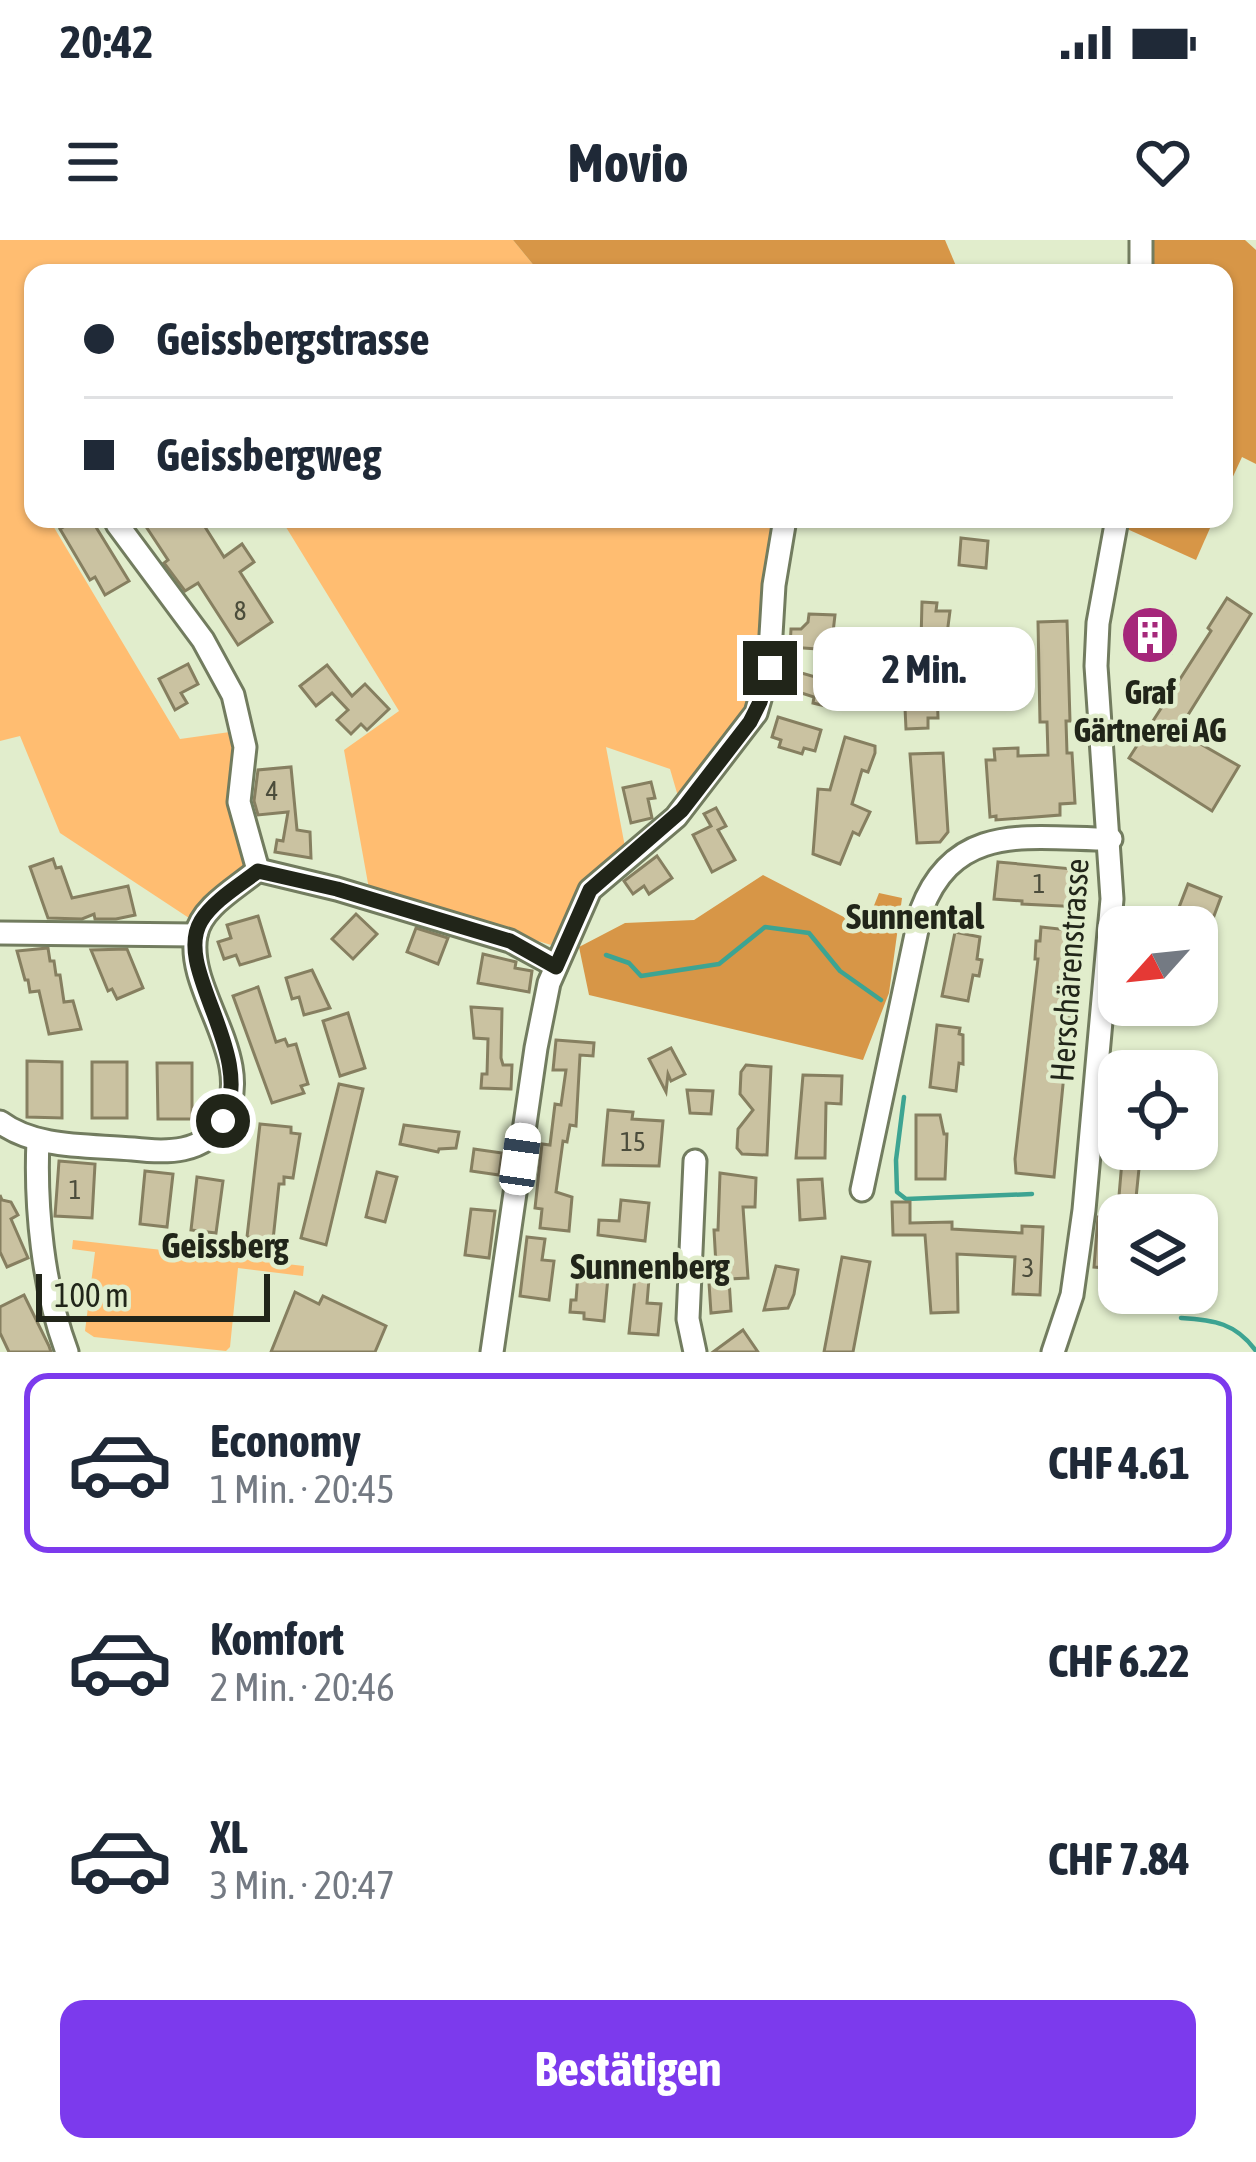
<!DOCTYPE html>
<html lang="de">
<head>
<meta charset="utf-8">
<style>
  body { margin:0; font-family:"Asap Condensed",sans-serif; background:#f2f2f3; color:#1f2937; height:100vh; display:flex; flex-direction:column; font-size:45px; white-space:nowrap }
  * { box-sizing:border-box; margin:0 }
  p { font-size:39px; color:#747a83 }
  .icon { flex:none; width:66px; height:66px; fill:none; stroke:currentColor; stroke-width:2; stroke-linecap:round; stroke-linejoin:round }
  .map { position:relative; height:1112px; overflow:hidden }
  .sheet { display:flex; flex-direction:column; background:#fff; flex:1 }
  .sheet>* { flex:none }
  .guide { position:absolute; left:24px; top:24px; width:1209px; height:264px; border-radius:24px; box-shadow:0 3px 9px #0004; display:grid; align-content:center; height:264px; padding:0 60px; background:#fff }
  .needle { width:78px; rotate:243deg }
  .buttons { position:absolute; left:1098px; top:666px; display:grid; gap:24px }
  .buttons a { display:grid; place-items:center; width:120px; height:120px; border-radius:24px; background:#fff; box-shadow:0 3px 9px #0004; font-size:60px }
  .scale { position:absolute; left:36px; bottom:30px; width:234px; box-sizing:border-box; padding-left:12px; border:6px solid #212519; border-top:0; font-size:33px; line-height:42px; white-space:nowrap; color:#212519; -webkit-text-stroke:9px #e1edcc; paint-order:stroke }
  .end { position:absolute; width:54px; height:54px; margin:-27px; border:15px solid #212519; background:#fff; box-shadow:0 0 0 6px #fff }
  .from { border-radius:50% }
  .bubble { position:absolute; height:84px; border-radius:24px; background:#fff; box-shadow:0 3px 9px #0004; font-size:39px; font-weight:700; line-height:84px; text-align:center }
  .car { position:absolute; width:36px; height:72px; margin:-36px -18px; border-radius:15px; box-shadow:0 0 9px 3px #0007; background:linear-gradient(#fff 24%,#345 0 40%,#fff 0 76%,#345 0 86%,#fff 0) }
  .guide b { display:flex; align-items:center; gap:42px; height:114px; font-size:45px }
  .guide b+b { border-top:3px solid #e0e1e3 }
  .guide i { width:30px; height:30px; background:#1f2937 }
  ul { padding:21px 0 0; list-style:none }
  li { display:flex; align-items:center; gap:36px; height:180px; margin:0 24px 18px; padding:0 36px; border:6px solid transparent; border-radius:24px }
  li div { flex:1 }
  li b { display:block; font-size:45px }
  li em { font-style:normal; font-weight:700 }
  li.on { border-color:#7c3aed }
  li>.icon { width:108px; height:108px; stroke-width:1.5 }
  .button { display:flex; gap:24px; margin-top:auto; padding:24px 60px }
  .button a { flex:1; height:138px; border-radius:24px; background:#7c3aed; color:#fff; font-size:48px; font-weight:700; line-height:138px; text-align:center }
  .status { display:flex; justify-content:space-between; align-items:center; height:84px; padding:0 60px; background:#fff; direction:ltr }
  .status svg { height:33px; fill:currentColor }
  header { display:flex; justify-content:space-between; align-items:center; height:156px; padding:0 60px; background:#fff; font-size:54px; font-weight:700 }
  .map>svg:first-child { display:block }
  .green { fill:#ffbd71 }
  .forest { fill:#d79647 }
  .lines { fill:none; stroke-linecap:round; stroke-linejoin:round }
  .stream { stroke:#3da492; stroke-width:4.5 }
  .building { fill:#cac2a1; stroke:#867f60; stroke-width:3 }
  .minor-casing { stroke:#727c5f; stroke-width:27 }
  .minor { stroke:#fff; stroke-width:21 }
  .route { stroke:#212519; stroke-width:15 }
  .labels { text-anchor:middle; stroke-width:9; stroke-linejoin:round; paint-order:stroke }
  .number-label { font-size:27px; fill:#4b4c3b }
  .poi-label { font-size:33px; font-weight:bold; fill:#212519; stroke:#e1edcc }
  .street-label { font-size:33px; fill:#212519; stroke:#e1edcc }
  .neighbourhood-label { font-size:36px; font-weight:bold; fill:#212519; stroke:#e1edcc }
</style>
</head>
<body>
<div class="status"><b>20:42</b><svg viewBox="0 0 49 12"><path d="M0 12V9h3v3zM5 12V6h3v6zM10 12V3h3v9zM15 12V0h3v12zM26 1h20v11H26zM47 4h2v5h-2z"/></svg></div>
<header><svg class="icon" aria-label="menu" viewBox="0 0 24 24"><path d="M4 6h16M4 12h16M4 18h16"/></svg>Movio<svg class="icon" aria-label="heart" viewBox="0 0 24 24"><path d="M12 20l-8-8c-3-5 5-10 8-4 3-6 11-1 8 4z"/></svg></header>
<div class="map">
<svg width="1256" height="1112" viewBox="0 0 1256 1112">
  <rect width="100%" height="100%" fill="#e1edcc"/>
  <g class="green">
    <polygon points="0,0 513,0 540,33 33,33 33,279 49,279 180,499 237,491 247,624 189,678 60,593 20,496 0,501"/>
    <polygon points="281,279 785,279 767,440 682,570 670,529 606,507 626,612 584,641 551,705 369,649 344,510 399,471"/>
    <polygon points="73,1000 304,1026 303,1036 238,1028 230,1107 226,1111 94,1097 85,1091 95,1012 72,1009"/>
  </g>
  <g class="forest">
    <polygon points="513,0 945,0 959,33 540,33"/>
    <polygon points="1141,0 1245,0 1256,10 1256,224 1242,217 1224,256 1224,33 1141,33"/>
    <polygon points="1117,279 1214,279 1196,320 1116,284"/>
    <polygon points="763,635 865,688 879,653 902,658 889,753 863,820 589,755 579,707 625,683 694,680"/>
  </g>
  <g class="lines">
    <g class="stream">
      <polyline points="606,715 629,723 641,736 719,724 765,687 809,693 840,731 881,760"/>
      <polyline points="904,857 896,920 897,952 906,959 1032,954"/>
      <path d="M1181,1078C1214,1080 1236,1083 1256,1111"/>
    </g>
  </g>
  <g class="building">
    <polygon points="77,279 91,279 129,341 105,355 95,337 90,340 60,289"/>
    <polygon points="141,279 200,279 224,317 242,304 254,322 240,332 272,382 238,405 198,343 185,351 164,323 168,320"/>
    <polygon points="961,298 988,301 986,328 959,325"/>
    <polygon points="1227,358 1251,374 1178,491 1239,526 1212,571 1129,518 1211,391 1208,388"/>
    <polygon points="922,362 937,363 936,371 950,371 946,402 921,401"/>
    <polygon points="809,374 835,375 831,410 790,407 791,389 801,389 808,382"/>
    <polygon points="1129,378 1173,381 1171,413 1126,409"/>
    <polygon points="1067,381 1070,481 1066,481 1067,513 1072,513 1075,563 1060,564 1060,575 996,580 996,576 990,577 986,520 995,520 994,509 1018,508 1018,516 1048,515 1047,482 1040,482 1038,382"/>
    <polygon points="188,424 198,444 181,453 187,463 175,470 159,439"/>
    <polygon points="327,425 352,456 365,444 389,469 367,490 361,484 351,494 337,480 348,470 332,453 316,466 300,446"/>
    <polygon points="791,430 822,439 824,431 846,438 848,449 838,469 813,463 814,457 786,448"/>
    <polygon points="911,440 927,440 927,445 937,445 938,478 928,478 928,488 906,489 904,447 911,447"/>
    <polygon points="778,477 821,490 815,511 804,508 802,514 779,507 781,500 772,497"/>
    <polygon points="845,497 875,506 875,513 868,532 862,530 852,564 870,572 859,595 853,592 840,624 813,614 818,549 830,550"/>
    <polygon points="943,513 948,592 940,602 917,603 910,514"/>
    <polygon points="291,527 297,590 310,592 311,618 275,612 277,600 283,601 288,572 258,575 254,561 258,530"/>
    <polygon points="651,542 655,558 648,559 652,578 631,583 623,548"/>
    <polygon points="716,568 726,586 718,590 735,620 712,632 693,595 711,586 704,574"/>
    <polygon points="657,616 672,638 649,654 644,646 633,654 624,641"/>
    <polygon points="53,619 56,628 61,627 72,658 128,646 135,675 116,679 95,679 94,674 82,679 48,678 30,627"/>
    <polygon points="998,622 1084,630 1081,667 1022,664 1022,661 994,659"/>
    <polygon points="1188,644 1221,657 1211,684 1178,670"/>
    <polygon points="356,674 377,694 353,719 332,699"/>
    <polygon points="258,676 270,716 240,725 236,715 224,719 218,702 231,698 227,685"/>
    <polygon points="1041,687 1078,691 1054,937 1016,933 1015,919 1038,719 1035,719 1036,701 1040,701"/>
    <polygon points="416,688 448,698 438,724 407,712"/>
    <polygon points="955,692 980,697 977,719 982,720 979,736 973,735 968,761 942,756"/>
    <polygon points="48,708 50,721 54,721 56,735 60,735 64,762 73,761 81,789 49,794 39,751 30,752 28,740 25,740 17,711"/>
    <polygon points="127,709 143,748 117,759 112,749 108,751 91,710"/>
    <polygon points="483,714 516,722 515,728 532,731 529,752 478,743"/>
    <polygon points="312,730 330,768 304,775 299,757 292,759 286,738"/>
    <polygon points="258,747 276,802 285,799 288,806 296,804 308,844 301,846 304,853 272,863 233,756"/>
    <polygon points="471,767 502,769 501,818 503,825 512,825 511,849 481,848 482,834 487,834 488,799 474,798"/>
    <polygon points="348,773 365,828 340,836 323,781"/>
    <polygon points="937,785 960,788 959,794 963,795 963,824 959,823 956,851 930,847"/>
    <polygon points="556,800 594,803 593,816 580,815 576,886 570,885 567,902 563,901 556,952 572,957 569,991 540,988 542,969 535,968 542,904 550,905 555,864 561,865 566,830 553,830"/>
    <polygon points="671,808 685,834 671,841 668,834 666,852 649,819"/>
    <polygon points="27,821 62,822 62,878 27,877"/>
    <rect x="92" y="822" width="35" height="56"/>
    <polygon points="157,823 192,823 192,879 158,879"/>
    <polygon points="746,825 771,827 767,915 742,914 737,908 738,889 753,870 740,854 741,832"/>
    <polygon points="803,835 842,836 841,864 826,863 825,918 796,918"/>
    <polygon points="339,844 363,849 326,1005 301,998"/>
    <polygon points="687,850 713,851 711,874 690,873"/>
    <polygon points="608,870 633,872 632,879 663,881 659,926 603,925"/>
    <polygon points="916,875 940,875 944,894 947,894 945,939 916,939"/>
    <polygon points="260,884 291,887 291,893 300,894 293,938 284,937 284,944 279,944 273,1000 247,997"/>
    <polygon points="404,885 459,892 456,908 439,909 438,912 400,904"/>
    <polygon points="474,909 502,913 499,935 471,931"/>
    <polygon points="1123,909 1141,909 1136,958 1119,956"/>
    <polygon points="59,921 95,924 92,978 55,976"/>
    <polygon points="145,931 173,934 167,987 140,984"/>
    <polygon points="377,932 397,937 385,982 366,977"/>
    <polygon points="720,933 756,938 755,967 743,967 748,1038 729,1039 731,1071 711,1073 709,1043 717,1043 714,990 718,990"/>
    <polygon points="197,937 223,941 216,993 191,990"/>
    <polygon points="822,939 825,978 800,980 798,940"/>
    <polygon points="0,955 2,960 11,962 18,975 11,979 28,1018 7,1027 0,1012"/>
    <polygon points="621,960 649,963 645,1001 598,995 599,980 619,981"/>
    <polygon points="892,962 910,962 910,983 952,982 952,989 1022,993 1022,986 1043,987 1040,1055 1013,1054 1015,1017 957,1014 958,1072 931,1073 925,995 893,995"/>
    <polygon points="471,969 495,971 489,1018 465,1015"/>
    <polygon points="1098,977 1119,978 1119,1029 1094,1027"/>
    <polygon points="527,997 545,999 542,1020 554,1021 549,1060 520,1056"/>
    <polygon points="842,1017 870,1022 853,1112 824,1112"/>
    <polygon points="579,1020 596,1021 594,1035 608,1037 604,1081 584,1079 584,1073 570,1072 571,1060 576,1060"/>
    <polygon points="776,1026 798,1030 794,1054 788,1068 764,1070"/>
    <polygon points="635,1038 649,1039 647,1063 661,1064 658,1095 629,1093"/>
    <polygon points="295,1052 319,1064 323,1056 386,1086 375,1112 271,1112"/>
    <polygon points="24,1055 49,1106 51,1112 9,1112 0,1093 0,1067"/>
    <polygon points="743,1090 758,1112 713,1112"/>
  </g>
  <g class="lines">
    <defs>
      <g id="minor">
        <polyline points="1141,33 1141,0"/>
        <polyline points="117,284 203,400 233,455 245,507 239,562 258,630"/>
        <polyline points="258,630 337,649 510,701 556,726"/>
        <polyline points="0,693 196,695"/>
        <path d="M0,882C36,909 90,905 133,909C166,913 204,914 223,881C258,819 185,752 196,695C201,667 237,648 258,630"/>
        <path d="M38,900C35,967 43,1048 67,1112"/>
        <polyline points="695,921 688,1079 695,1112"/>
        <path d="M862,950L921,671C955,580 1031,599 1111,599"/>
        <polyline points="492,1112 536,808 549,743 590,650 676,577 756,473 769,428 774,345 785,279"/>
        <polyline points="1053,1112 1072,1055 1084,970 1112,659 1096,426 1098,383 1117,279"/>
      </g>
    </defs>
    <use href="#minor" class="minor-casing"/>
    <use href="#minor" class="minor"/>
  </g>
  <g class="lines">
    <path class="route" d="M223,881C257,813 172,729 201,681C213,661 240,645 258,631L337,649L510,701L556,727L590,650L682,570L750,482L760,462L770,428"/>
  </g>
  <defs>
    <symbol id="building-disc" viewBox="-11 -11 22 22"><circle r="9.5" fill="#a5277a" stroke="#e1edcc"/><path d="M-4-6H4V6H1V3H-1V6H-4ZM-2.5-4.3h1.7v1.8h-1.7ZM.8-4.3h1.7v1.8H.8ZM-2.5-1h1.7V.8h-1.7ZM.8-1h1.7V.8H.8Z" fill="#fff"/></symbol>
  </defs>
  <g fill-rule="evenodd">
    <use href="#building-disc" x="1117" y="362" width="66" height="66"/>
  </g>
  <g class="labels">
    <g class="number-label">
      <text x="240" y="380">8</text>
      <text x="272" y="560">4</text>
      <text x="1039" y="653">1</text>
      <text x="633" y="911">15</text>
      <text x="75" y="959">1</text>
      <text x="1028" y="1037">3</text>
    </g>
    <g class="poi-label">
      <text x="1150" y="464">Graf<tspan x="1150" dy="38">Gärtnerei AG</tspan></text>
    </g>
    <g class="street-label">
      <text transform="translate(1069 730) rotate(-86)" y="12">Herschärenstrasse</text>
    </g>
    <g class="neighbourhood-label">
      <text x="915" y="689">Sunnental</text>
      <text x="225" y="1018">Geissberg</text>
      <text x="650" y="1039">Sunnenberg</text>
    </g>
  </g>
</svg>
<div class="buttons">
<a><svg class="needle" viewBox="-14 -14 28 28"><path d="M0-13l5 13h-10z" fill="#e53935"/><path d="M0 13l5-13h-10z" fill="#747a83"/></svg></a>
<a><svg class="icon" aria-label="locate" viewBox="0 0 24 24"><circle cx="12" cy="12" r="6"/><path d="M12 2v4M12 18v4M2 12h4M18 12h4"/></svg></a>
<a><svg class="icon" aria-label="layers" viewBox="0 0 24 24"><path d="M12 4l9 5-9 5-9-5zM3 14l9 5 9-5"/></svg></a>
</div>
<div class="scale">100 m</div>
<i class="end from" style="left:223px;top:881px"></i>
<i class="end" style="left:770px;top:428px"></i>
<div class="bubble" style="left:813px;top:387px;width:222px">2 Min.</div>
<i class="car" style="left:520px;top:919px;rotate:8deg"></i>
<div class="guide">
<b><i class="from"></i>Geissbergstrasse</b>
<b><i></i>Geissbergweg</b>
</div>
</div>
<section class="sheet">
<ul>
<li class="on"><svg class="icon" aria-label="car" viewBox="0 0 24 24"><path d="M5 17H2v-5l4-1 3-4h7l3 4 3 1v5h-3M9 17h6M6 11h13"/><circle cx="7" cy="17" r="2"/><circle cx="17" cy="17" r="2"/></svg><div><b>Economy</b><p>1 Min. · 20:45</p></div><em>CHF 4.61</em></li>
<li><svg class="icon" aria-label="car" viewBox="0 0 24 24"><path d="M5 17H2v-5l4-1 3-4h7l3 4 3 1v5h-3M9 17h6M6 11h13"/><circle cx="7" cy="17" r="2"/><circle cx="17" cy="17" r="2"/></svg><div><b>Komfort</b><p>2 Min. · 20:46</p></div><em>CHF 6.22</em></li>
<li><svg class="icon" aria-label="car" viewBox="0 0 24 24"><path d="M5 17H2v-5l4-1 3-4h7l3 4 3 1v5h-3M9 17h6M6 11h13"/><circle cx="7" cy="17" r="2"/><circle cx="17" cy="17" r="2"/></svg><div><b>XL</b><p>3 Min. · 20:47</p></div><em>CHF 7.84</em></li>
</ul>
<div class="button"><a>Bestätigen</a></div>
</section>
</body>
</html>
